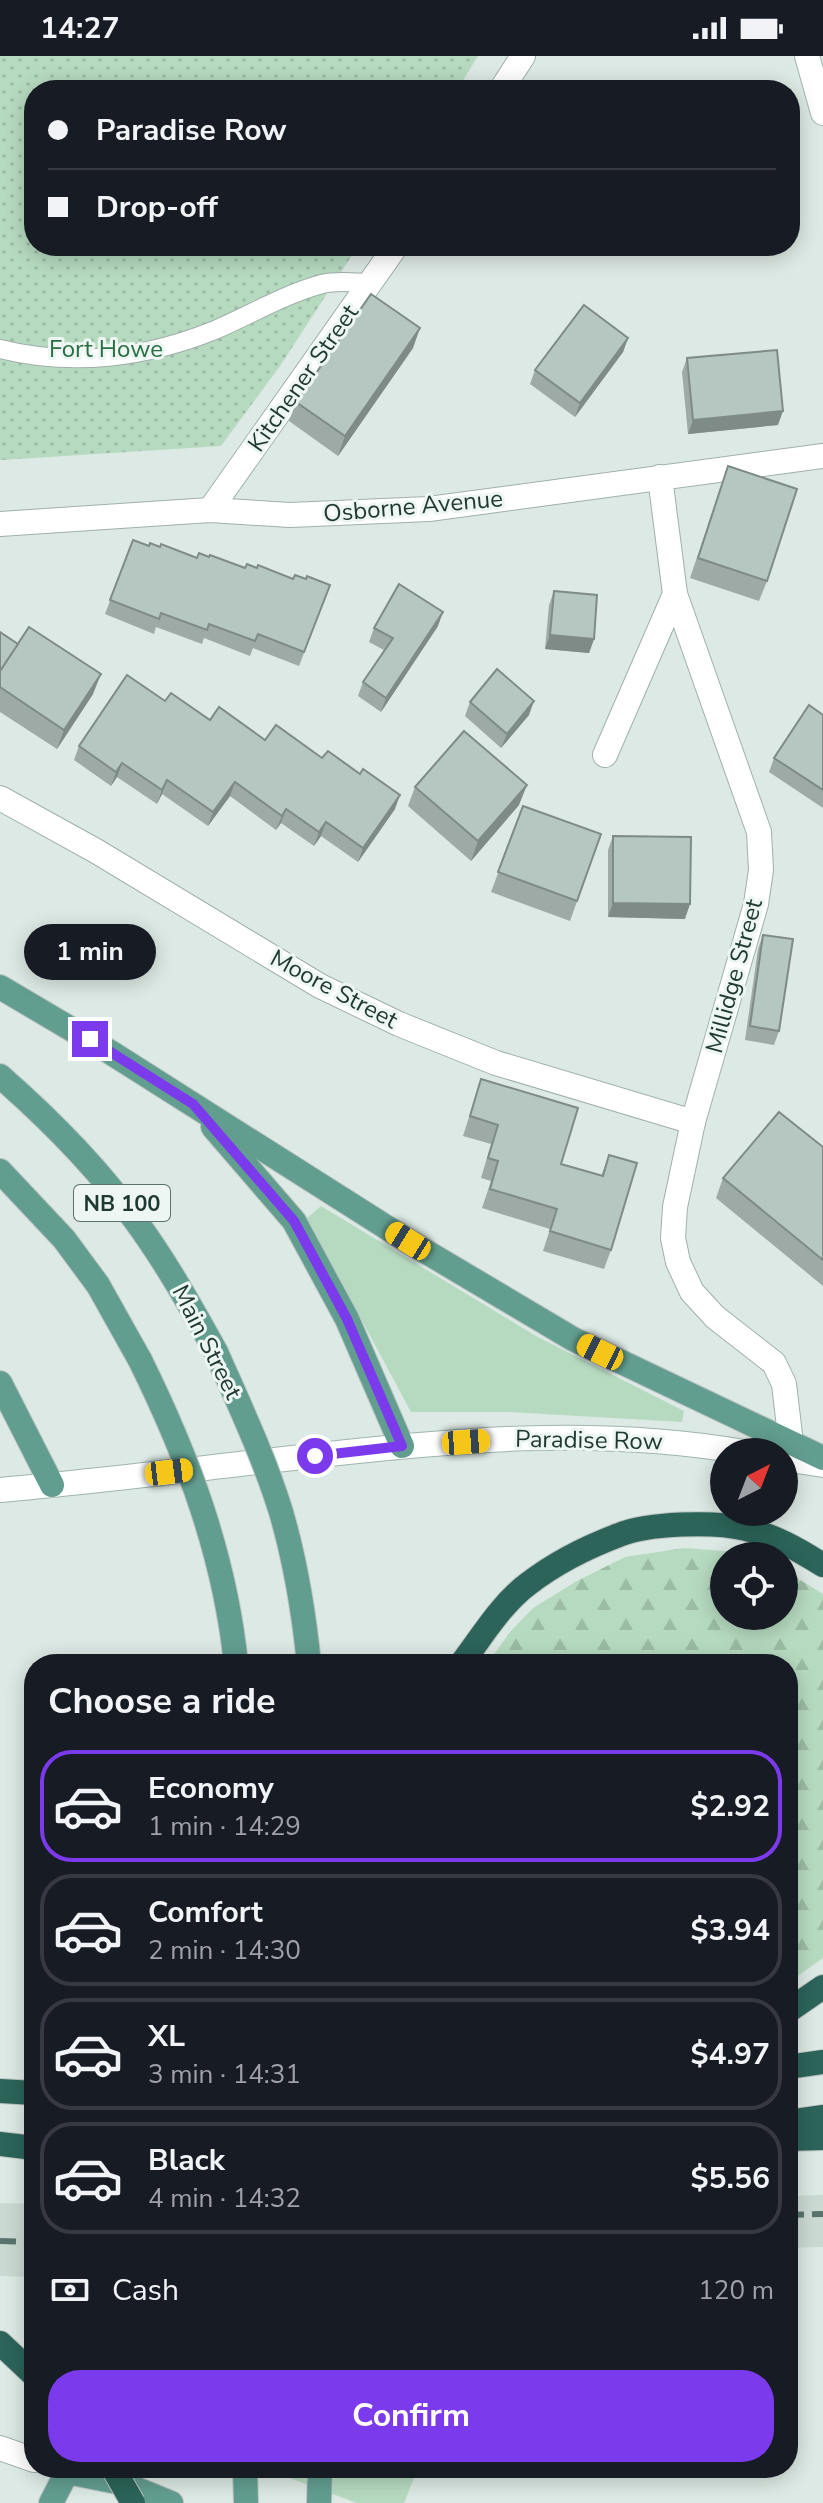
<!DOCTYPE html>
<html lang="en">
<head>
<meta charset="utf-8">
<style>
  body { margin:0; font-family:"Nunito Sans",sans-serif; background:#20242c; color:#f1f3f6; height:100vh; display:flex; flex-direction:column; font-size:30px; white-space:nowrap }
  * { box-sizing:border-box; margin:0 }
  p { font-size:26px; color:#9ea1a6 }
  .icon { flex:none; width:44px; height:44px; fill:none; stroke:currentColor; stroke-width:2; stroke-linecap:round; stroke-linejoin:round }
  .map { position:relative; flex:1; overflow:hidden }
  .drawer { position:absolute; left:24px; top:1598px; width:774px; height:824px; display:flex; flex-direction:column; background:#171b24; border-radius:32px; box-shadow:0 4px 20px #0003 }
  .drawer>* { flex:none }
  .top-card { position:absolute; left:24px; top:24px; width:776px; height:176px; border-radius:32px; box-shadow:0 4px 20px #0003; display:grid; align-content:center; height:176px; padding:0 24px; background:#171b24 }
  .needle { width:52px; rotate:42deg }
  .controls { position:absolute; left:710px; top:1382px; display:grid; gap:16px }
  .controls a { display:grid; place-items:center; width:88px; height:88px; border-radius:50%; background:#171b24; box-shadow:0 4px 20px #0003; font-size:40px }
  .end { position:absolute; width:36px; height:36px; margin:-18px; border:10px solid #7c3aed; background:#fff; box-shadow:0 0 0 4px #fff }
  .from { border-radius:50% }
  .bubble { position:absolute; height:56px; border-radius:28px; background:#171b24; box-shadow:0 4px 20px #0003; font-size:26px; font-weight:700; line-height:56px; text-align:center }
  .car { position:absolute; width:24px; height:48px; margin:-24px -12px; border-radius:10px; box-shadow:0 0 6px 2px #0007; background:linear-gradient(#f5c518 24%,#345 0 40%,#f5c518 0 76%,#345 0 86%,#f5c518 0) }
  .top-card b { display:flex; align-items:center; gap:28px; height:76px; font-size:30px }
  .top-card b+b { border-top:2px solid #363941 }
  .top-card i { width:20px; height:20px; background:#f1f3f6 }
  ul { padding:0; list-style:none }
  li { display:flex; align-items:center; gap:24px; height:112px; margin:0 16px 12px; padding:0 8px; border:4px solid #363941; border-radius:32px }
  li div { flex:1 }
  li b { display:block; font-size:30px }
  li em { font-style:normal; font-weight:700 }
  li.on { border-color:#7c3aed }
  li>.icon { width:72px; height:72px; stroke-width:1.5 }
  h2 { padding:0 24px; font-size:36px; line-height:96px }
  .pay { display:flex; align-items:center; gap:20px; height:88px; padding:0 24px; font-size:30px }
  .pay p { margin-inline-start:auto }
  .primary-button { display:flex; gap:16px; margin-top:auto; padding:16px 24px }
  .primary-button a { flex:1; height:92px; border-radius:32px; background:#7c3aed; color:#fff; font-size:32px; font-weight:700; line-height:92px; text-align:center }
  .status { display:flex; justify-content:space-between; align-items:center; height:56px; padding:0 40px; background:#171b24; direction:ltr }
  .status svg { height:22px; fill:currentColor }
  .map>svg:first-child { display:block }
  .built { fill:#cbd9d3 }
  .grass { fill:#b6dac0 }
  .forest { fill:url(#forest-firs) }
  .park { fill:url(#park-dots) }
  .lines { fill:none; stroke-linecap:round; stroke-linejoin:round }
  .service-casing { stroke:#a0b0ab; stroke-width:20 }
  .minor-casing { stroke:#a0b0ab; stroke-width:26 }
  .secondary-casing { stroke:#9db5ac; stroke-width:26 }
  .primary-casing { stroke:#bcc3c2; stroke-width:26 }
  .motorway-casing { stroke:#bcc3c2; stroke-width:26 }
  .service { stroke:#fff; stroke-width:18 }
  .minor { stroke:#fff; stroke-width:24 }
  .secondary { stroke:#fff; stroke-width:24 }
  .primary { stroke:#629e90; stroke-width:24 }
  .motorway { stroke:#2c6459; stroke-width:24 }
  .rail { stroke:#59746d; stroke-width:6; stroke-dasharray:16 8; stroke-linecap:butt }
  .primary-bridge-casing { stroke:#bcc3c2; stroke-width:26; stroke-linecap:butt }
  .motorway-bridge-casing { stroke:#bcc3c2; stroke-width:26; stroke-linecap:butt }
  .primary-bridge { stroke:#629e90; stroke-width:24 }
  .motorway-bridge { stroke:#2c6459; stroke-width:24 }
  .wall { fill:#9daaa5 }
  .shaded-wall { fill:#7f8b86 }
  .building { fill:#b6c6c0; stroke:#7f8b86; stroke-width:2 }
  .route { stroke:#7c3aed; stroke-width:10 }
  .labels { text-anchor:middle; stroke-width:6; stroke-linejoin:round; paint-order:stroke }
  .shield { fill:#edf6f2; stroke:#5d716c; stroke-width:2 }
  .shield-label { font-size:22px; font-weight:bold; fill:#1f3832 }
  .park-label { font-size:24px; fill:#2a6e45; stroke:#edf6f2 }
  .street-label { font-size:24px; fill:#1f3832; stroke:#edf6f2 }
</style>
</head>
<body>
<div class="status"><b>14:27</b><svg viewBox="0 0 49 12"><path d="M0 12V9h3v3zM5 12V6h3v6zM10 12V3h3v9zM15 12V0h3v12zM26 1h20v11H26zM47 4h2v5h-2z"/></svg></div>
<div class="map">
<svg width="823" height="2447" viewBox="0 0 823 2447">
  <defs>
    <pattern id="forest-firs" width="22" height="20" patternUnits="userSpaceOnUse" patternTransform="scale(2)"><rect width="22" height="20" fill="#b6dac0"/><path d="M5 1l3.5 6h-7zM16 11l3.5 6h-7z" fill="#9cbca5"/></pattern>
    <pattern id="park-dots" width="8" height="8" patternUnits="userSpaceOnUse" patternTransform="scale(2)"><rect width="8" height="8" fill="#b6dac0"/><path d="M2 2h.1M6 6h.1" fill="none" stroke="#9cbca5" stroke-width="1.8" stroke-linecap="round"/></pattern>
  </defs>
  <rect width="100%" height="100%" fill="#dde9e4"/>
  <g class="built">
    <polygon points="823,2139 823,2191 788,2192 788,2140"/>
    <polygon points="0,2147 34,2148 34,2221 0,2220"/>
  </g>
  <g class="grass">
    <polygon points="321,1150 536,1280 684,1355 682,1366 509,1356 411,1356 307,1162"/>
    <polygon points="263,2412 418,2412 404,2447 357,2447"/>
  </g>
  <polygon class="forest" points="684,1492 738,1496 748,1500 724,1500 724,1560 784,1560 784,1514 823,1538 823,1902 788,1927 788,1608 487,1608 510,1576 533,1552 577,1525 625,1501"/>
  <polygon class="park" points="0,0 478,0 457,34 34,34 34,190 358,190 280,310 221,390 2,404 0,404"/>
  <g class="lines">
    <defs>
      <path id="service" d="M0,293C72,311 146,302 215,274C250,259 285,238 322,228C337,224 356,227 371,227"/>
      <g id="minor">
        <polyline points="501,34 523,0"/>
        <polyline points="660,421 675,538 759,776 761,814 756,848 693,1066 675,1151 673,1182 678,1206 692,1236 715,1261 774,1307 784,1328 791,1387"/>
        <polyline points="210,454 396,190"/>
        <polyline points="0,468 210,454 290,459 429,453 823,400"/>
        <polyline points="605,699 675,538"/>
        <polyline points="0,742 96,795 320,930 399,968 496,1007 693,1066"/>
        <polyline points="0,2392 34,2404"/>
      </g>
      <g id="secondary">
        <polyline points="807,0 823,57"/>
        <polyline points="784,1403 823,1409"/>
        <path d="M0,1434C101,1425 202,1412 302,1401C451,1384 595,1370 744,1396"/>
      </g>
      <g id="primary">
        <polyline points="0,931 110,996 408,1185 573,1283 823,1402"/>
        <path d="M0,1020C49,1063 97,1111 135,1164C166,1206 191,1251 216,1296"/>
        <polyline points="213,1071 294,1165 347,1263 402,1390"/>
        <polyline points="0,1115 64,1183 98,1229 140,1304"/>
        <polyline points="0,1327 52,1429"/>
        <polyline points="245,2412 246,2447"/>
        <polyline points="51,2447 67,2416 122,2427 171,2447"/>
        <polyline points="319,2447 320,2412"/>
      </g>
      <g id="motorway">
        <path d="M461,1608C481,1582 501,1548 528,1528C554,1508 587,1491 619,1479C648,1467 715,1465 746,1473C773,1479 799,1494 823,1509"/>
        <polyline points="788,1955 823,1931"/>
        <polyline points="788,2011 823,2006"/>
        <polyline points="0,2035 34,2037"/>
        <polyline points="788,2066 823,2061"/>
        <polyline points="788,2083 823,2082"/>
        <polyline points="0,2088 34,2092"/>
        <polyline points="0,2287 34,2319"/>
      </g>
    </defs>
    <use href="#service" class="service-casing"/>
    <use href="#minor" class="minor-casing"/>
    <use href="#secondary" class="secondary-casing"/>
    <use href="#primary" class="primary-casing"/>
    <use href="#motorway" class="motorway-casing"/>
    <use href="#service" class="service"/>
    <use href="#minor" class="minor"/>
    <use href="#secondary" class="secondary"/>
    <use href="#primary" class="primary"/>
    <use href="#motorway" class="motorway"/>
    <g class="rail">
      <polyline points="788,2159 823,2158"/>
      <polyline points="0,2185 34,2186"/>
    </g>
    <defs>
      <g id="primary-bridge">
        <path d="M216,1296C239,1348 264,1401 281,1456C295,1504 304,1558 309,1608"/>
        <path d="M140,1304C188,1401 225,1500 236,1608"/>
      </g>
      <polyline id="motorway-bridge" points="113,2412 133,2447"/>
    </defs>
    <use href="#primary-bridge" class="primary-bridge-casing"/>
    <use href="#motorway-bridge" class="motorway-bridge-casing"/>
    <use href="#primary-bridge" class="primary-bridge"/>
    <use href="#motorway-bridge" class="motorway-bridge"/>
  </g>
  <g class="wall">
    <polygon points="628,282 623,296 575,361 530,328 535,314"/>
    <polygon points="413,292 338,400 289,365 296,346"/>
    <polygon points="687,302 778,369 688,378 682,316"/>
    <polygon points="721,430 767,525 759,545 690,522"/>
    <polygon points="133,484 149,490 197,502 209,501 245,512 257,512 293,523 330,529 299,610 253,592 250,600 204,582 202,588 156,571 154,578 105,558"/>
    <polygon points="554,535 594,583 589,597 545,593 549,549"/>
    <polygon points="438,570 381,656 358,640 363,626 384,594 369,586 374,572"/>
    <polygon points="0,576 93,638 57,693 0,656"/>
    <polygon points="165,645 210,664 265,684 395,753 358,806 321,780 314,790 281,767 276,774 230,740 208,770 162,738 157,748 117,721 111,730 74,704 79,690"/>
    <polygon points="470,646 529,659 501,692 465,660"/>
    <polygon points="823,659 823,752 769,716 774,702"/>
    <polygon points="415,731 519,749 471,805 408,750"/>
    <polygon points="523,750 601,778 570,865 491,836"/>
    <polygon points="613,780 685,863 608,861 608,794"/>
    <polygon points="763,879 779,975 774,989 745,984 758,893"/>
    <polygon points="481,1023 561,1108 601,1120 609,1099 611,1194 604,1213 543,1195 550,1173 482,1152 491,1125 481,1122 491,1088 463,1080"/>
    <polygon points="823,1091 823,1230 716,1142 723,1122"/>
  </g>
  <g class="shaded-wall">
    <polygon points="420,272 413,292 338,400 345,380"/>
    <polygon points="628,282 623,296 575,361 580,347"/>
    <polygon points="783,355 778,369 688,378 693,364"/>
    <polygon points="443,556 438,570 381,656 386,642"/>
    <polygon points="550,579 594,583 589,597 545,593"/>
    <polygon points="101,618 93,638 57,693 64,674"/>
    <polygon points="534,645 529,659 501,692 507,678"/>
    <polygon points="122,707 117,721 111,730 116,716"/>
    <polygon points="167,724 162,738 157,748 162,734"/>
    <polygon points="235,726 230,740 208,770 213,756"/>
    <polygon points="527,729 519,749 471,805 478,785"/>
    <polygon points="400,739 395,753 358,806 363,792"/>
    <polygon points="286,753 281,767 276,774 282,760"/>
    <polygon points="326,766 321,780 314,790 319,776"/>
    <polygon points="613,847 690,848 685,863 608,861"/>
  </g>
  <g class="building">
    <polygon points="371,238 420,272 345,380 296,346"/>
    <polygon points="584,249 628,282 580,347 535,314"/>
    <polygon points="777,294 783,355 693,364 687,302"/>
    <polygon points="728,410 797,433 767,525 698,502"/>
    <polygon points="133,484 149,490 150,487 160,491 161,488 197,502 199,497 209,501 210,499 245,512 247,508 257,512 258,509 293,523 295,519 306,523 307,520 330,529 304,596 258,578 255,585 209,568 207,574 161,557 159,563 110,544"/>
    <polygon points="399,528 443,556 386,642 363,626 393,582 374,572"/>
    <polygon points="554,535 597,539 594,583 550,579"/>
    <polygon points="29,571 101,618 64,674 0,631 0,615"/>
    <polygon points="0,576 18,588 0,615"/>
    <polygon points="497,613 534,645 507,678 470,646"/>
    <polygon points="127,619 165,645 171,637 210,664 219,651 265,684 276,669 322,702 328,695 360,718 363,713 400,739 363,792 326,766 319,776 286,753 282,760 235,726 213,756 167,724 162,734 122,707 116,716 79,690"/>
    <polygon points="809,649 823,659 823,734 774,702"/>
    <polygon points="464,675 527,729 478,785 415,731"/>
    <polygon points="523,750 601,778 577,845 498,816"/>
    <polygon points="613,780 691,781 690,848 613,847"/>
    <polygon points="763,879 793,883 779,975 750,970"/>
    <polygon points="481,1023 578,1052 561,1108 603,1120 609,1099 637,1107 611,1194 550,1175 557,1153 490,1133 498,1105 488,1102 498,1069 470,1060"/>
    <polygon points="779,1056 823,1091 823,1204 723,1122"/>
  </g>
  <g class="lines">
    <polyline class="route" points="90,983 193,1048 294,1165 347,1263 402,1390 315,1400"/>
  </g>
  <g class="labels">
    <rect class="shield" x="74" y="1129" width="96" height="36" rx="6"/>
    <g class="shield-label">
      <text x="122" y="1155">NB 100</text>
    </g>
    <g class="park-label">
      <text x="106" y="301">Fort Howe</text>
    </g>
    <g class="street-label">
      <text transform="translate(303 322) rotate(-55)" y="8">Kitchener Street</text>
      <text transform="translate(413 450) rotate(-5)" y="8">Osborne Avenue</text>
      <text transform="translate(734 920) rotate(-75)" y="8">Millidge Street</text>
      <text transform="translate(334 933) rotate(28)" y="8">Moore Street</text>
      <text transform="translate(207 1286) rotate(63)" y="8">Main Street</text>
      <text transform="translate(589 1384) rotate(1)" y="8">Paradise Row</text>
    </g>
  </g>
</svg>
<div class="controls">
<a><svg class="needle" viewBox="-14 -14 28 28"><path d="M0-13l5 13h-10z" fill="#e53935"/><path d="M0 13l5-13h-10z" fill="#9ea1a6"/></svg></a>
<a><svg class="icon" aria-label="locate" viewBox="0 0 24 24"><circle cx="12" cy="12" r="6"/><path d="M12 2v4M12 18v4M2 12h4M18 12h4"/></svg></a>
</div>
<i class="end from" style="left:315px;top:1400px"></i>
<i class="end" style="left:90px;top:983px"></i>
<div class="bubble" style="left:24px;top:868px;width:132px">1 min</div>
<i class="car" style="left:408px;top:1185px;rotate:302deg"></i>
<i class="car" style="left:600px;top:1296px;rotate:296deg"></i>
<i class="car" style="left:466px;top:1386px;rotate:86deg"></i>
<i class="car" style="left:169px;top:1416px;rotate:83deg"></i>
<div class="top-card">
<b><i class="from"></i>Paradise Row</b>
<b><i></i>Drop-off</b>
</div>
<section class="drawer">
<h2>Choose a ride</h2>
<ul>
<li class="on"><svg class="icon" aria-label="car" viewBox="0 0 24 24"><path d="M5 17H2v-5l4-1 3-4h7l3 4 3 1v5h-3M9 17h6M6 11h13"/><circle cx="7" cy="17" r="2"/><circle cx="17" cy="17" r="2"/></svg><div><b>Economy</b><p>1 min · 14:29</p></div><em>$2.92</em></li>
<li><svg class="icon" aria-label="car" viewBox="0 0 24 24"><path d="M5 17H2v-5l4-1 3-4h7l3 4 3 1v5h-3M9 17h6M6 11h13"/><circle cx="7" cy="17" r="2"/><circle cx="17" cy="17" r="2"/></svg><div><b>Comfort</b><p>2 min · 14:30</p></div><em>$3.94</em></li>
<li><svg class="icon" aria-label="car" viewBox="0 0 24 24"><path d="M5 17H2v-5l4-1 3-4h7l3 4 3 1v5h-3M9 17h6M6 11h13"/><circle cx="7" cy="17" r="2"/><circle cx="17" cy="17" r="2"/></svg><div><b>XL</b><p>3 min · 14:31</p></div><em>$4.97</em></li>
<li><svg class="icon" aria-label="car" viewBox="0 0 24 24"><path d="M5 17H2v-5l4-1 3-4h7l3 4 3 1v5h-3M9 17h6M6 11h13"/><circle cx="7" cy="17" r="2"/><circle cx="17" cy="17" r="2"/></svg><div><b>Black</b><p>4 min · 14:32</p></div><em>$5.56</em></li>
</ul>
<div class="pay"><svg class="icon" aria-label="cash" viewBox="0 0 24 24"><path d="M3 7h18v10H3z"/><circle cx="12" cy="12" r="2"/></svg>Cash<p>120 m</p></div>
<div class="primary-button"><a>Confirm</a></div>
</section>
</div>
</body>
</html>
